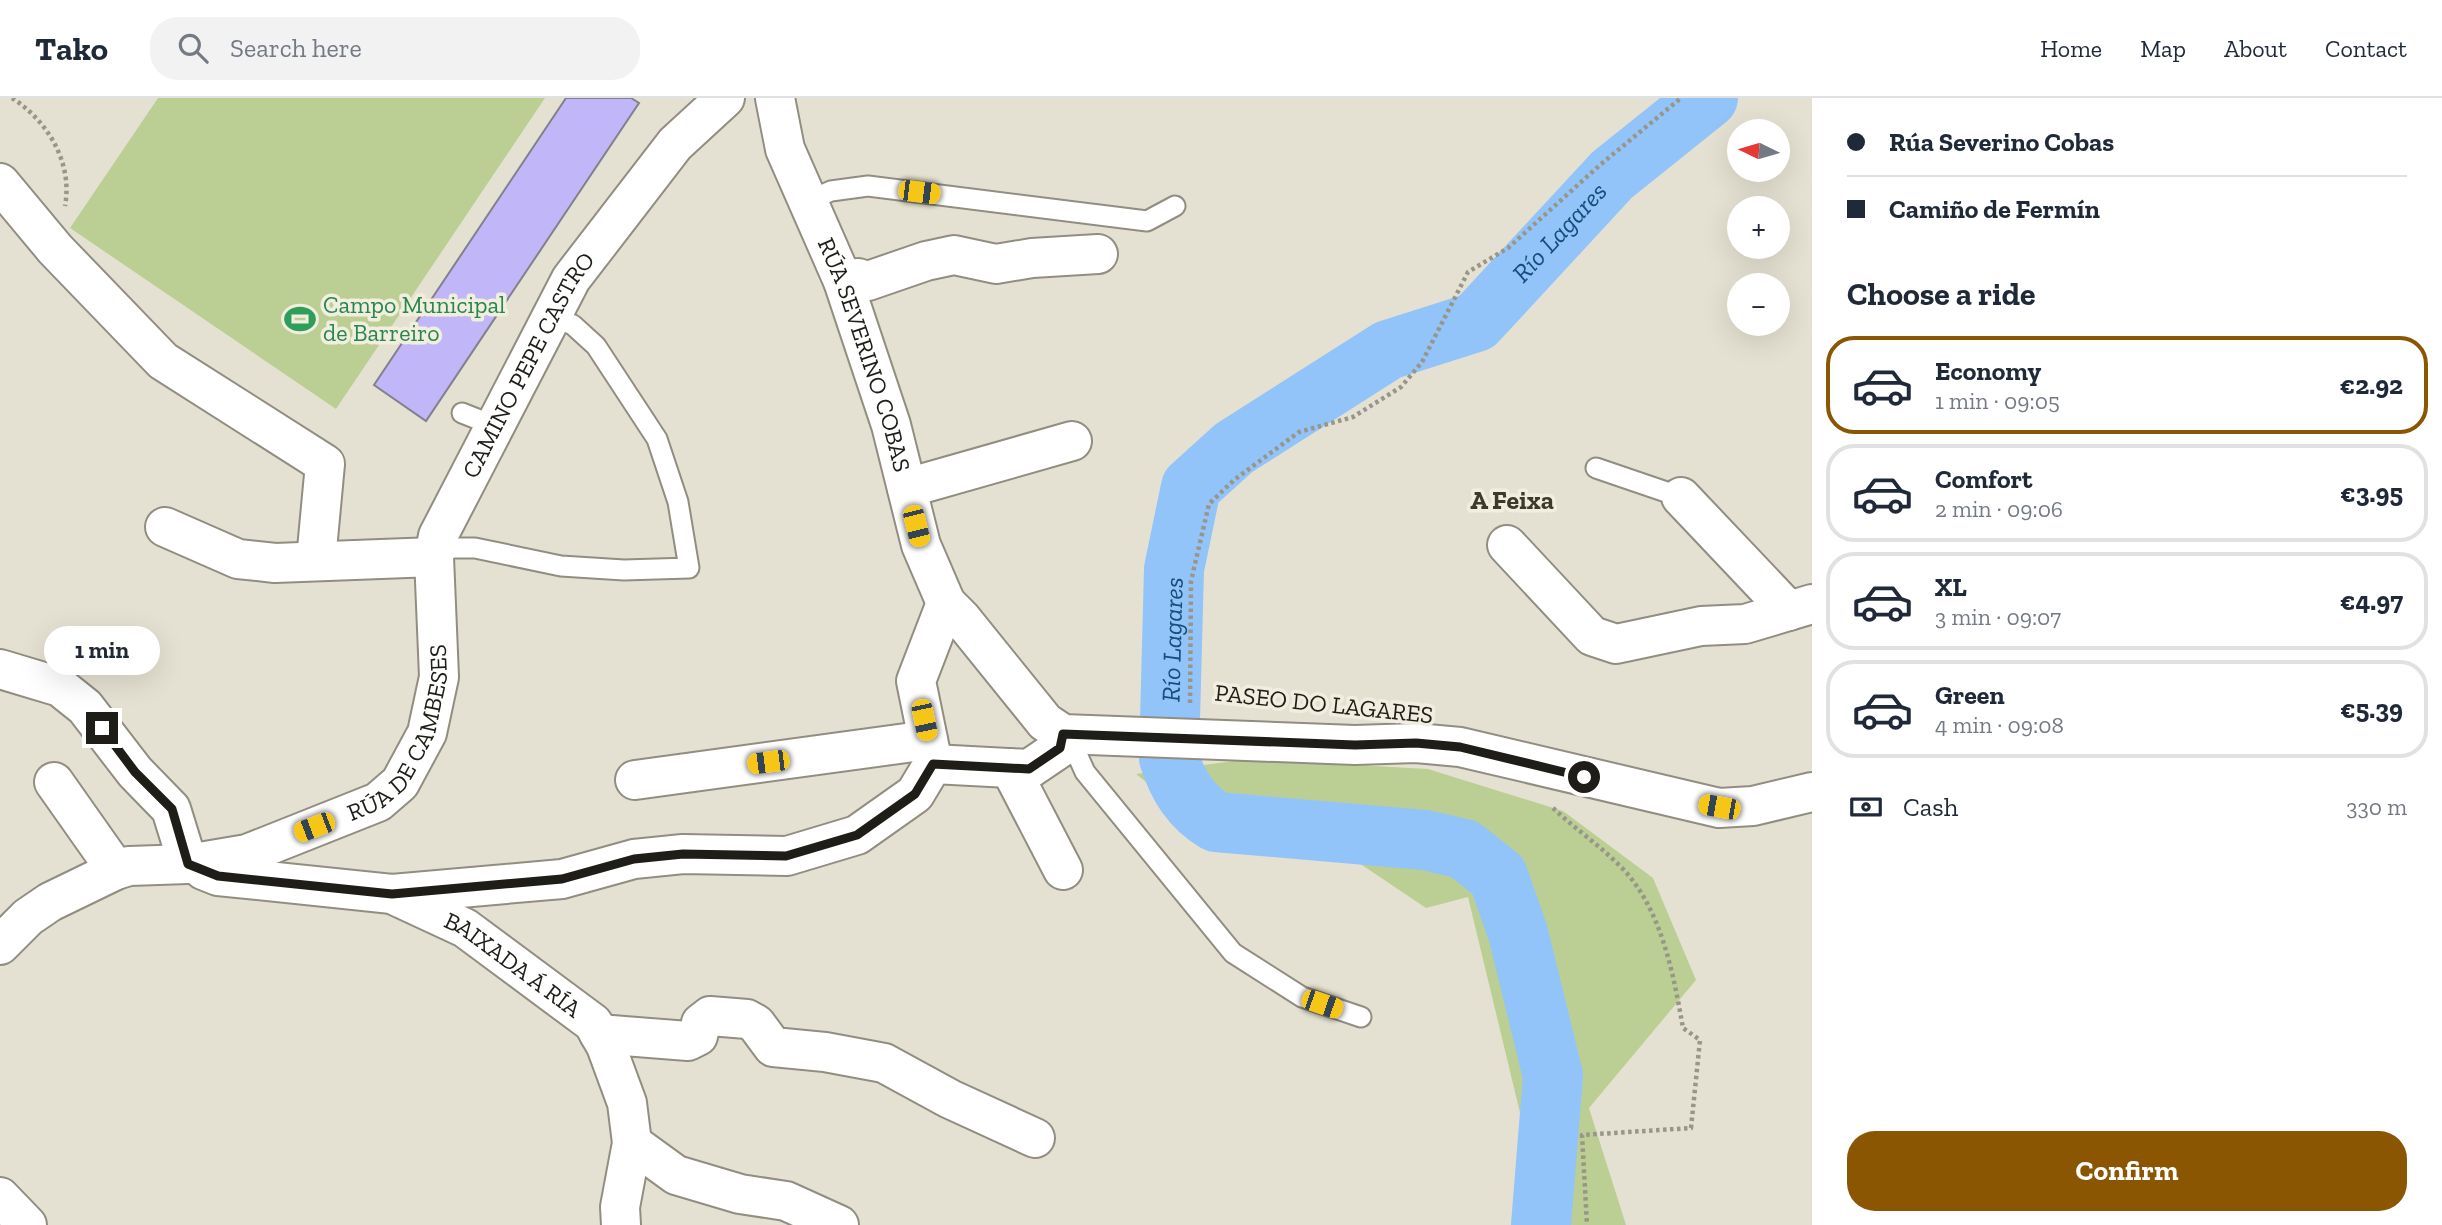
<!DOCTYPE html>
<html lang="en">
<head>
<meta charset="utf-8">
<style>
  body { margin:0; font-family:"Zilla Slab",serif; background:#f2f2f3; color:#1f2937; height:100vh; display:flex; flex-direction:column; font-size:26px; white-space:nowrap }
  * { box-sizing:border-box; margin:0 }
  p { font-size:23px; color:#747a83 }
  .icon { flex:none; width:38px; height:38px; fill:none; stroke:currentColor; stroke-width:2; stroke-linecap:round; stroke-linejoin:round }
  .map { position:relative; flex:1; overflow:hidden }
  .panel { display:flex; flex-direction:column; background:#fff; width:630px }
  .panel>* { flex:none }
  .hud { display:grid; align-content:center; height:154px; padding:0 35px; background:#fff }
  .needle { width:46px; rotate:275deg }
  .fabs { position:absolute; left:1727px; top:21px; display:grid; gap:14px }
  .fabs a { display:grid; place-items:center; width:63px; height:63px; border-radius:50%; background:#fff; box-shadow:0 7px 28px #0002; font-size:35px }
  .end { position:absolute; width:32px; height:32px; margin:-16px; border:9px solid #1f1d18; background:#fff; box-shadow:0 0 0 4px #fff }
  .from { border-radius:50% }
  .bubble { position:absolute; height:49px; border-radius:24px; background:#fff; box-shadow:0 7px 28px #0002; font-size:23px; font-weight:700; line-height:49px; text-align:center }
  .car { position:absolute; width:21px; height:42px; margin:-21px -10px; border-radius:9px; box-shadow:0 0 5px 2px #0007; background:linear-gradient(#f5c518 24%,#345 0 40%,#f5c518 0 76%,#345 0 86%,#f5c518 0) }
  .hud b { display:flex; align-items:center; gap:24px; height:66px; font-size:26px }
  .hud b+b { border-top:2px solid #e0e1e3 }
  .hud i { width:18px; height:18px; background:#1f2937 }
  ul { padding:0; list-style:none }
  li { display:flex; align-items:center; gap:21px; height:98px; margin:0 14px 10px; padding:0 21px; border:4px solid #e0e1e3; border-radius:28px }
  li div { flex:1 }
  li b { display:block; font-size:26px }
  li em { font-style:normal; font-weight:700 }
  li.active { border-color:#8a5602 }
  li>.icon { width:63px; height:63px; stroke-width:1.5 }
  h2 { padding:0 35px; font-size:32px; line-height:84px }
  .pay { display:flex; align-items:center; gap:18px; height:77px; padding:0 35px; font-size:26px }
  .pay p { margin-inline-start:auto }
  .action { display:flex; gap:14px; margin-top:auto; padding:14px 35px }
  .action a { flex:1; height:80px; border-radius:28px; background:#8a5602; color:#fff; font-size:28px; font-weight:700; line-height:80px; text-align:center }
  header { display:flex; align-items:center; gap:42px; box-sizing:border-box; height:98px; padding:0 35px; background:#fff; border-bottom:2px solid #e0e1e3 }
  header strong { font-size:33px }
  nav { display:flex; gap:38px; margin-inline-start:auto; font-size:24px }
  .search { width:490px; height:63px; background:#f2f2f3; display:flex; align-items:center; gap:18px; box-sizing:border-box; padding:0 24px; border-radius:28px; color:#747a83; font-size:26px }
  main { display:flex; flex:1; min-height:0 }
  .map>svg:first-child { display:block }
  .green { fill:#bbcf95 }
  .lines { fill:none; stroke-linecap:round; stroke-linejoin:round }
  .river { stroke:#92c4f9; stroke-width:60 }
  .building { fill:#c1b7f8; stroke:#82808e; stroke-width:2 }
  .lane-casing { stroke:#918d80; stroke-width:23 }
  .street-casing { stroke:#918d80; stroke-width:42 }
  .path { stroke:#989589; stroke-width:4.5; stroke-dasharray:3.5 3.5; stroke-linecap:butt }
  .lane { stroke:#fff; stroke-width:19 }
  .street { stroke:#fff; stroke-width:38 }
  .route { stroke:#1f1d18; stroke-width:9 }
  .labels { text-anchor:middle; stroke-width:7; stroke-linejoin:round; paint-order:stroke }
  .leisure-label { font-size:24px; fill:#27864d; stroke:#f2eedf; text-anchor:start }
  .street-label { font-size:24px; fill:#1f1d18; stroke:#f2eedf }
  .water-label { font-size:26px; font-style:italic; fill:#184c7c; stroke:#f2eedf }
  .neighbourhood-label { font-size:26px; font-weight:bold; fill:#3c392d; stroke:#f2eedf }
</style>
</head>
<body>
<header>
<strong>Tako</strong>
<div class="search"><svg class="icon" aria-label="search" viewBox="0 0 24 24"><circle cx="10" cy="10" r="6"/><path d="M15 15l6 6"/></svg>Search here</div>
<nav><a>Home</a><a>Map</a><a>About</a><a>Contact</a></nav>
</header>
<main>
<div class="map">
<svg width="1812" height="1127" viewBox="0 0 1812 1127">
  <rect width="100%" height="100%" fill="#e5e1d2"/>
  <g class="green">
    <polygon points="158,0 545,0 336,311 70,130"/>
    <polygon points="1249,661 1428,671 1563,713 1653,780 1696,882 1589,1010 1626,1127 1547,1127 1468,799 1426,810 1359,765 1227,748 1136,676"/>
  </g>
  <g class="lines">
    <path class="river" id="s1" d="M1541,1127L1553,978L1518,835L1498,778L1464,751L1425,742L1216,724C1191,709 1178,688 1169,660L1174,471L1191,389L1234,350L1388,252L1476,224L1612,77L1708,0"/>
  </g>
  <polygon class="building" points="566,0 631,0 639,5 426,323 374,287"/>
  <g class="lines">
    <defs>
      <g id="lane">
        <polyline points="808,103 831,93 868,88 1147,123 1175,108"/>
        <polyline points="462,315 495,328"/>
        <polyline points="1596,370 1681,399"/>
        <polyline points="434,459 452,450 475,450 561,468 624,472 689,470 678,404 657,341 596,248 573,227 552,218"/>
        <polyline points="1077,636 1076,654 1085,674 1233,855 1302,899 1361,919"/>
      </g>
      <g id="street">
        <path id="s2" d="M775,0L785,51L843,183L891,327L921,447L946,505L961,520L1045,624L1063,636L1355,647L1416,645L1460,649L1719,710L1753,708L1812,694"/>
        <polyline points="0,85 55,151 163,263 325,366 316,462"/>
        <polyline points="843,183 858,180 868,183 926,163 954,157 996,166 1032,160 1098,156"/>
        <polyline points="907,390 1072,343"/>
        <polyline points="1681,399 1789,513"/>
        <polyline points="165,429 238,461 275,465 434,459"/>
        <polyline points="1507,447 1592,538 1616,546 1701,528 1745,526 1812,506"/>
        <polyline points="0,571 60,589 85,609 135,674 171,711 188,766"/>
        <polyline points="933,666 1029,671 1060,650 1063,636"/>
        <polyline points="1010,670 1063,772"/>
        <polyline points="635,682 928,642"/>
        <polyline points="54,684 116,772"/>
        <polyline points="203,772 218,778 392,796 562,781 634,761 683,756 787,758 857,737 915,696 933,666 916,583 946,505"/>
        <path id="s3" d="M396,798L465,830L593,925L606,948L627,1005L632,1045L620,1109L621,1127"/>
        <path id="s4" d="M0,847L28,819L50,804L116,772L129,768L188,766L247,756L378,704L400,685L427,635L439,579L434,459L438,438L571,181L675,46L725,0"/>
        <polyline points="599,936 688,943 698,938 701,925 710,918 747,921 756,926 773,949 825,954 884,965 950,1001 1035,1040"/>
        <polyline points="632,1045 676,1077 740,1096 786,1103 839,1127"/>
        <polyline points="0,1099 27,1127"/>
      </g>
    </defs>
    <use href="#lane" class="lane-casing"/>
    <use href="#street" class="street-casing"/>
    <g class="path">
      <path d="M12,0C48,23 73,65 65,108"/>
      <polyline points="1190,605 1191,483 1209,406 1234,382 1299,334 1353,319 1401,289 1422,264 1468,174 1508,150 1600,67 1681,0"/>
      <path d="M1553,710C1574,730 1598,746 1619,767C1661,808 1673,874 1683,930L1700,942L1691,1030L1582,1037L1587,1127"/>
    </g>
    <use href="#lane" class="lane"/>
    <use href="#street" class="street"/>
  </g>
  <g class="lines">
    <polyline class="route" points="102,630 135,674 172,711 188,766 218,778 392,796 562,781 634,761 683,756 786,758 857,737 915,696 933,666 1029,671 1060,650 1063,636 1355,647 1416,645 1460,649 1584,679"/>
  </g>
  <defs>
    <symbol id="stadium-bare" viewBox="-9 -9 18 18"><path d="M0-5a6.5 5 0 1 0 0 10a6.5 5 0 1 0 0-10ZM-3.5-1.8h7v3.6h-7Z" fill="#2e9e5b" stroke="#f2eedf" stroke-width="2.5" paint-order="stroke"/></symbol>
  </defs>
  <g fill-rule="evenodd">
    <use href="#stadium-bare" x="278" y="199" width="44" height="44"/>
  </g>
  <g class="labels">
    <g class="leisure-label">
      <text x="323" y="215">Campo Municipal<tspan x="323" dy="28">de Barreiro</tspan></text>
    </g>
    <g class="street-label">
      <text dy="8" stroke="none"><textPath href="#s2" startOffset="273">RÚA SEVERINO COBAS</textPath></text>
      <text dy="8" stroke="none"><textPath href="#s4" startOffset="891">CAMINO PEPE CASTRO</textPath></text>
      <text transform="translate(1324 606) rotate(6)" y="8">PASEO DO LAGARES</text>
      <text dy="8" stroke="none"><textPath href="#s4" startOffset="485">RÚA DE CAMBESES</textPath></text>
      <text dy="8" stroke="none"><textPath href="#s3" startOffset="136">BAIXADA Á RÍA</textPath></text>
    </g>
    <g class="water-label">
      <text dy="9" stroke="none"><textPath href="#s1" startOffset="1460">Río Lagares</textPath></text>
      <text dy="9" stroke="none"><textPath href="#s1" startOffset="850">Río Lagares</textPath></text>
    </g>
    <g class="neighbourhood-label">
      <text x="1512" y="411">A Feixa</text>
    </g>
  </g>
</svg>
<div class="fabs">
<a><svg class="needle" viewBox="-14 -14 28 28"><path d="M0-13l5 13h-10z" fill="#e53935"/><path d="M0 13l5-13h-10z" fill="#747a83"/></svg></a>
<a>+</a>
<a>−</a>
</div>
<i class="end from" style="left:1584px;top:679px"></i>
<i class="end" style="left:102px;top:630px"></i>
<div class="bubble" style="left:44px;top:528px;width:116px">1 min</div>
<i class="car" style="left:919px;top:94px;rotate:97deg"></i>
<i class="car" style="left:916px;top:428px;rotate:166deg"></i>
<i class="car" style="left:924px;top:622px;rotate:168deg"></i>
<i class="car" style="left:768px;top:664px;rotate:263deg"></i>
<i class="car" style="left:1719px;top:709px;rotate:280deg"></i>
<i class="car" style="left:314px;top:729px;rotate:249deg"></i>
<i class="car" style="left:1322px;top:906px;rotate:109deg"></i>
</div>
<section class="panel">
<div class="hud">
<b><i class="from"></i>Rúa Severino Cobas</b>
<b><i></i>Camiño de Fermín</b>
</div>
<h2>Choose a ride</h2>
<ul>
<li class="active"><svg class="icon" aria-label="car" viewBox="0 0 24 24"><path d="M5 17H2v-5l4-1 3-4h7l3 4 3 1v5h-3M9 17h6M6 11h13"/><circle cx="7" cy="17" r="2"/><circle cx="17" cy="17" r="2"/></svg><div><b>Economy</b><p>1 min · 09:05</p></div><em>€2.92</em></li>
<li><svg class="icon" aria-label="car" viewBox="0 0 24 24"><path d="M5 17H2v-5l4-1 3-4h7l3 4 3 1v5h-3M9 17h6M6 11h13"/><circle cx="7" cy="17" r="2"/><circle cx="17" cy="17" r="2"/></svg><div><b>Comfort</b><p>2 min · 09:06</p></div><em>€3.95</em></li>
<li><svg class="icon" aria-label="car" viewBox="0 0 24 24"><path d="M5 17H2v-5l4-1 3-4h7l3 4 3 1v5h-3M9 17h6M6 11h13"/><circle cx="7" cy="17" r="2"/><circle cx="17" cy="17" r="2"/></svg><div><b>XL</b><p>3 min · 09:07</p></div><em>€4.97</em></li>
<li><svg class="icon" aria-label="car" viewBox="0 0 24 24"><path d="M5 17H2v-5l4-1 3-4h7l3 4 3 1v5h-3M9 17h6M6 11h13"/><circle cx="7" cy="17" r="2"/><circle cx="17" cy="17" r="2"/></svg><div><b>Green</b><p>4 min · 09:08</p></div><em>€5.39</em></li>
</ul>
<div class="pay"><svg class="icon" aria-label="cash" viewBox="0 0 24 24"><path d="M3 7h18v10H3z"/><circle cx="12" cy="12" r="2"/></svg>Cash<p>330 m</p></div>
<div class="action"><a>Confirm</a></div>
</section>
</main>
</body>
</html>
